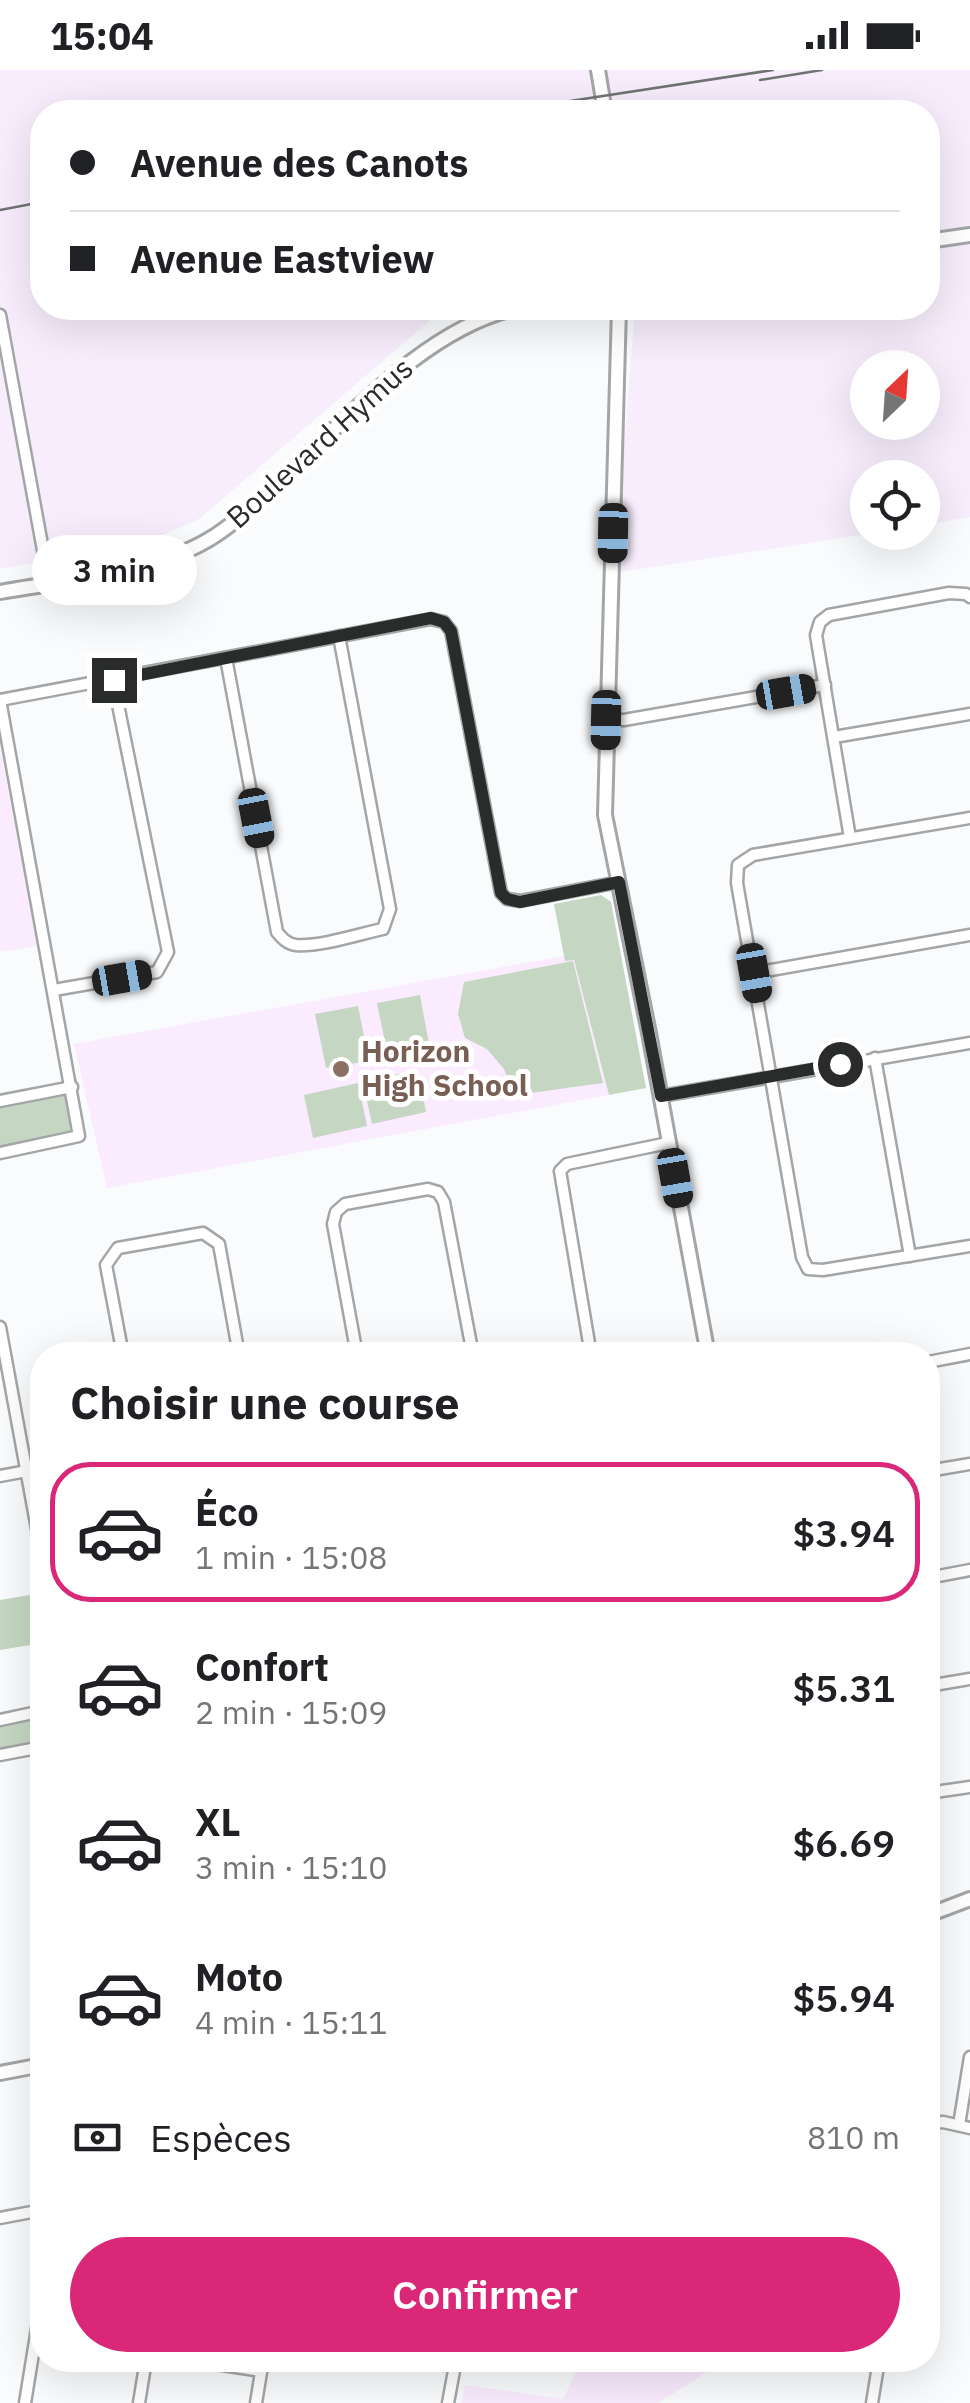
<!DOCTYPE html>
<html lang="fr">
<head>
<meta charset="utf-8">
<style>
  body { margin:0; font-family:"IBM Plex Sans",sans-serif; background:#f6f6f6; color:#202124; height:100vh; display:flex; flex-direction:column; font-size:38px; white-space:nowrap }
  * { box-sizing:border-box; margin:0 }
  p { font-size:32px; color:#757577 }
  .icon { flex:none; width:55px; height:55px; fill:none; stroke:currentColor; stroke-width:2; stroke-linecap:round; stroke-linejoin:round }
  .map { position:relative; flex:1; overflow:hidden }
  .panel { position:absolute; left:30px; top:1272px; width:910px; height:1030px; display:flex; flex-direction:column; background:#fff; border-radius:40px; box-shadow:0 10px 40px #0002 }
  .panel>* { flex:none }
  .top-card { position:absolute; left:30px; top:30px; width:910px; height:220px; border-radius:40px; box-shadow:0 10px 40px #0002; display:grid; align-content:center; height:220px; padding:0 40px; background:#fff }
  .needle { width:65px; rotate:25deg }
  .tools { position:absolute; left:850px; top:280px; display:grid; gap:20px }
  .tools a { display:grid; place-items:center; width:90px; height:90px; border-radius:50%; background:#fff; box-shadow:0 10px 40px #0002; font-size:50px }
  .end { position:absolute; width:45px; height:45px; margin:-22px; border:12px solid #2a2b2b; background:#fff; box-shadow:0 0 0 5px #fff }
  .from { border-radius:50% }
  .bubble { position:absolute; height:70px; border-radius:35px; background:#fff; box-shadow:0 10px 40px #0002; font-size:32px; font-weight:600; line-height:70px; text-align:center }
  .car { position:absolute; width:30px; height:60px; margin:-30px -15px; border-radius:12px; box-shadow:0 0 8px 2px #0007; background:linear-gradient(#222 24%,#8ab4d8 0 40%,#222 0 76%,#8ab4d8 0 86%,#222 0) }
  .top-card b { display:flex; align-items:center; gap:35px; height:95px; font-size:38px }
  .top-card b+b { border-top:2px solid #e0e0e0 }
  .top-card i { width:25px; height:25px; background:#202124 }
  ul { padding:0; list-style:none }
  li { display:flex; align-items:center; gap:30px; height:140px; margin:0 20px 15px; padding:0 20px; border:5px solid transparent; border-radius:40px }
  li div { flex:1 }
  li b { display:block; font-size:38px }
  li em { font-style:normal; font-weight:600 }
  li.selected { border-color:#db2777 }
  li>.icon { width:90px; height:90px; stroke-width:1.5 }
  h2 { padding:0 40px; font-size:45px; line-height:120px }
  .pay { display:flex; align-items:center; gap:25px; height:110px; padding:0 40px; font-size:38px }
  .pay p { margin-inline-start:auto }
  .action { display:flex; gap:20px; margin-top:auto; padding:20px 40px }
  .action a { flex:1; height:115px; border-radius:60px; background:#db2777; color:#fff; font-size:40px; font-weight:600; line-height:115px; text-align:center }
  .status { display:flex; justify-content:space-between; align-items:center; height:70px; padding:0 50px; background:#fff; direction:ltr }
  .status svg { height:28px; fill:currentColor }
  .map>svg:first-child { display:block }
  .industrial { fill:#f7edfd; fill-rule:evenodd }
  .education { fill:#faebfe }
  .green { fill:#c5d7c2 }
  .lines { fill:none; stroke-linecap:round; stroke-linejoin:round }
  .minor-casing { stroke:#a3a5a6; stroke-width:15 }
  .tertiary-casing { stroke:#a3a5a6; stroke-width:18 }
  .minor { stroke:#fff; stroke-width:10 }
  .tertiary { stroke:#fff; stroke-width:12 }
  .tram { stroke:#717373; stroke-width:2.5 }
  .route { stroke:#2a2b2b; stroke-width:12 }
  .education-dot { fill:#8d6e63; stroke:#fff; stroke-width:4 }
  .labels { text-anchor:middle; stroke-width:10; stroke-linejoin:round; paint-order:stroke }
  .street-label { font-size:30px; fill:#2a2b2b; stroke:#fff }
  .education-label { font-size:30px; font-weight:bold; fill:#785e54; stroke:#fff; text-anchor:start }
</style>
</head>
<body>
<div class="status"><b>15:04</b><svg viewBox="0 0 49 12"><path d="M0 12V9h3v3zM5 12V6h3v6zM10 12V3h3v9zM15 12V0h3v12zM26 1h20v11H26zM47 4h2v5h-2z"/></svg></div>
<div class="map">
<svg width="970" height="2333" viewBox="0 0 970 2333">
  <rect width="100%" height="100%" fill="#f9fbfd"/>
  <path class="industrial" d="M0,0H970V447L923,455L922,408H868V462L873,463L614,503L635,238H928V42H42V238H456L434,247L199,449L147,472L0,499ZM868,298H922V352H868Z"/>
  <g class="education">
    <polygon points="0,676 37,876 0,882"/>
    <polygon points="564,886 565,891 574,889 609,1025 107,1118 74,974"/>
    <polygon points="582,2290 726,2290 658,2333 461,2333 465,2315 563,2329"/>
  </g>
  <g class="green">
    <polygon points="601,825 611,832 646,1018 609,1025 574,890 565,891 564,886 554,834"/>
    <polygon points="573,891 603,1013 523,1024 511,1017 504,999 487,979 465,968 458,944 464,912"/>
    <polygon points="420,925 430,979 388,987 377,933"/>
    <polygon points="358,936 369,991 326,998 315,944"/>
    <polygon points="417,1000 426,1042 372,1054 363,1012"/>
    <polygon points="358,1013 367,1056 313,1068 304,1025"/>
    <polygon points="65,1022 72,1060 0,1076 0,1034"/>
    <polygon points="35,1524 42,1556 42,1573 0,1580 0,1530"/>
    <polygon points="42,1641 42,1677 0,1685 0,1650"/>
  </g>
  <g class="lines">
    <defs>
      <g id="minor">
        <polyline points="0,245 49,513"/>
        <path d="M226,588L277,862C282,868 287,874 296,875C320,877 359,864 383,859L390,839L339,566"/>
        <polyline points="0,630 431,549 444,552 451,561 501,823 507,829 520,831 619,812"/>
        <polyline points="606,650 624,650 825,615"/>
        <polyline points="834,667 970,644"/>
        <polyline points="970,748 753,785 738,795 737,813 802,1187 808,1199 823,1200 970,1176"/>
        <polyline points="850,768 816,565 820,552 829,545 949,523 966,524 970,527"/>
        <polyline points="754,903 970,865"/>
        <polyline points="54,920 157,902 168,882 113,610"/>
        <polyline points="875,988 910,1186"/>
        <polyline points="661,1026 970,973"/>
        <polyline points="0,1031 72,1017"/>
        <polyline points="0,1083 79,1066 0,630"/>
        <polyline points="0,1257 42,1486"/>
        <polyline points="123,1285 106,1195 118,1178 203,1163 219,1174 239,1285"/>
        <polyline points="357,1285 333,1154 336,1142 345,1134 428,1119 438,1122 444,1132 473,1285"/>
        <polyline points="591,1285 560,1101 567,1094 668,1073"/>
        <polyline points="928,1292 970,1284"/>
        <polyline points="928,1401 970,1394"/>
        <polyline points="0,1406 27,1401"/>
        <polyline points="928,1508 970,1500"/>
        <polyline points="928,1616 970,1609"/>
        <polyline points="0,1650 42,1641"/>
        <polyline points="0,1685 42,1677"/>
        <polyline points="928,1723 970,1717"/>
        <polyline points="928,2053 943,2052 970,2058"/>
        <polyline points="959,2055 970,1987"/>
        <polyline points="0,2148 42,2140"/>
        <polyline points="190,2290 261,2301"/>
        <polyline points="25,2333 42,2228"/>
        <polyline points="139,2333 146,2290"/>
        <polyline points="256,2333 263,2290"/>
        <polyline points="448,2333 456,2290"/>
        <polyline points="872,2333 879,2290"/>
      </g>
      <g id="tertiary">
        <polyline points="598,0 605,42"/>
        <polyline points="928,171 970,165"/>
        <polyline points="619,238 605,745 649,963 708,1285"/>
        <path d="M0,522C66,510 150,504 208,470C232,456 252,436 273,417C343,354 424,258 517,238"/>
        <polyline points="928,1845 970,1829"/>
        <polyline points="0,2003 42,1995"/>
      </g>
    </defs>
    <use href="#minor" class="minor-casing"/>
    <use href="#tertiary" class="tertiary-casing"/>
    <use href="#minor" class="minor"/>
    <use href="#tertiary" class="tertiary"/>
    <g class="tram">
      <polyline points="760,10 822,0"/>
      <polyline points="498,42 773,0"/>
      <polyline points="0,140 42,132"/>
    </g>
  </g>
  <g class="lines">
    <polyline class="route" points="114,610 431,548 444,552 451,561 501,823 507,829 520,832 619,812 661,1026 840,994"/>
  </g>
  <circle class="education-dot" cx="341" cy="999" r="10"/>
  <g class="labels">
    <g class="street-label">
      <text transform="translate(320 373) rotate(-42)" y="10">Boulevard Hymus</text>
    </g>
    <g class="education-label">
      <text x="361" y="992">Horizon<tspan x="361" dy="34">High School</tspan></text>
    </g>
  </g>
</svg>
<div class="tools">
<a><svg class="needle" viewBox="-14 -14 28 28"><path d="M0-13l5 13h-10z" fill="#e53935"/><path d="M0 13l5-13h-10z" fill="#757577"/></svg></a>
<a><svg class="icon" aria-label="locate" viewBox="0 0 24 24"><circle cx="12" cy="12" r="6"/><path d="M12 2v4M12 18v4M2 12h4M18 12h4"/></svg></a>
</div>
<i class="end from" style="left:840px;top:994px"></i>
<i class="end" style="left:114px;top:610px"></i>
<div class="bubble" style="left:32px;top:465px;width:165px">3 min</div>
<i class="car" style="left:613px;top:463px;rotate:181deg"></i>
<i class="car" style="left:786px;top:622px;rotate:80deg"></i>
<i class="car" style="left:606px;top:650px;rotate:181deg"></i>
<i class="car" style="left:256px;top:748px;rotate:169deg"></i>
<i class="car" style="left:754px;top:903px;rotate:170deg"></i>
<i class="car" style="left:122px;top:908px;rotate:80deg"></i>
<i class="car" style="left:675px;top:1108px;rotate:170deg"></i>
<div class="top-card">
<b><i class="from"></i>Avenue des Canots</b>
<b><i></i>Avenue Eastview</b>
</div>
<section class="panel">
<h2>Choisir une course</h2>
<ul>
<li class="selected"><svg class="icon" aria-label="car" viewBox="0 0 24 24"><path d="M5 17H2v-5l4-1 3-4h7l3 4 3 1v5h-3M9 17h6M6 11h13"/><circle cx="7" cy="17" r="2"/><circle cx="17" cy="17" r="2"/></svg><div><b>Éco</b><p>1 min · 15:08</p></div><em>$3.94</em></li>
<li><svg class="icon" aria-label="car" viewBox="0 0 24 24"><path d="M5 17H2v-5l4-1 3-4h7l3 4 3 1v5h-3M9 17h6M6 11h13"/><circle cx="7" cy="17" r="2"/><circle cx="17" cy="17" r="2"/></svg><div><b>Confort</b><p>2 min · 15:09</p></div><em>$5.31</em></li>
<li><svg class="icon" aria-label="car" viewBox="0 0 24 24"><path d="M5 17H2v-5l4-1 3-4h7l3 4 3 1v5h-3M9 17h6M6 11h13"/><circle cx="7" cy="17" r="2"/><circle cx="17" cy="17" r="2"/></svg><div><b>XL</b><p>3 min · 15:10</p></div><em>$6.69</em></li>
<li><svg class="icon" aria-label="car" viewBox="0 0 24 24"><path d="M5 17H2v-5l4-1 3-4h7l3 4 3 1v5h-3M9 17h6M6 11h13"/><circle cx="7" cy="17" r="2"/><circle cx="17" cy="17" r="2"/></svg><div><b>Moto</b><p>4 min · 15:11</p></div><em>$5.94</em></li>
</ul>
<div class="pay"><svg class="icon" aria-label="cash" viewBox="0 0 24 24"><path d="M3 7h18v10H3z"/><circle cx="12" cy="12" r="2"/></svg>Espèces<p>810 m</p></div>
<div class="action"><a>Confirmer</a></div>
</section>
</div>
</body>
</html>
